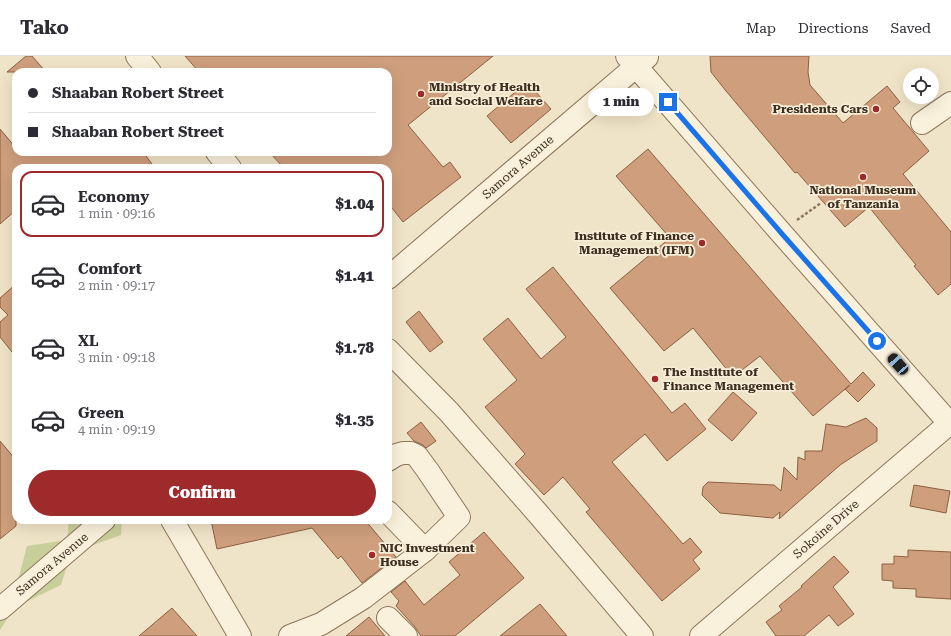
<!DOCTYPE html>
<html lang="en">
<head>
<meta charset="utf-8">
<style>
  body { margin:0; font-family:"Roboto Serif",serif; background:#f7f7f7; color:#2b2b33; height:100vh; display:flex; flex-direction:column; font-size:15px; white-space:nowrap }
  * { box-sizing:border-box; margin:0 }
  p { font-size:13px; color:#7c7c81 }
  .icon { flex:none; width:22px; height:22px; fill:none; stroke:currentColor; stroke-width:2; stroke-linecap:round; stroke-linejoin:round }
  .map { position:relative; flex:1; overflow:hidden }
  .sheet { position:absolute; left:12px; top:108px; width:380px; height:360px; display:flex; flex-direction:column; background:#fff; border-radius:12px; box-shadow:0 4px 16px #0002 }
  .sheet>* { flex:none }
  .hud { position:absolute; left:12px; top:12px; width:380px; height:88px; border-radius:12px; box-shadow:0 4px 16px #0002; display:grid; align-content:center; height:88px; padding:0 16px; background:#fff }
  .controls { position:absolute; left:903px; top:12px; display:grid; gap:8px }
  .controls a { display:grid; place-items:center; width:36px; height:36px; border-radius:50%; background:#fff; box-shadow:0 4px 16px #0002; font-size:20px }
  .end { position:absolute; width:18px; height:18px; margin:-9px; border:5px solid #1a73e8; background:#fff; box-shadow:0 0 0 2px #fff }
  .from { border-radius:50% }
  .bubble { position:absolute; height:28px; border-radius:14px; background:#fff; box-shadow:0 4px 16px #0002; font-size:13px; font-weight:800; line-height:28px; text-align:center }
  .car { position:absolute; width:12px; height:24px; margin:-12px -6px; border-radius:5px; box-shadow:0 0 3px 1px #0007; background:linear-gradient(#222 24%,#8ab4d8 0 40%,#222 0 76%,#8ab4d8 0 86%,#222 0) }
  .hud b { display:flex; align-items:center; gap:14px; height:38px; font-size:15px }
  .hud b+b { border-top:1px solid #e1e1e2 }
  .hud i { width:10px; height:10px; background:#2b2b33 }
  ul { padding:7px 0 0; list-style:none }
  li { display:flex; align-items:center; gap:12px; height:66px; margin:0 8px 6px; padding:0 8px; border:2px solid transparent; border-radius:12px }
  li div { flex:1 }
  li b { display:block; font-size:15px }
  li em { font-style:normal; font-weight:800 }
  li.active { border-color:#9e2a2b }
  li>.icon { width:36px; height:36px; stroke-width:1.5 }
  .button { display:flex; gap:8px; margin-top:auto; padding:8px 16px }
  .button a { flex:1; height:46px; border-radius:24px; background:#9e2a2b; color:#fff; font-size:16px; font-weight:800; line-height:46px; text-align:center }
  header { display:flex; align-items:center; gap:24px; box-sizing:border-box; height:56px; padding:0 20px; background:#fff; border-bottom:1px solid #e1e1e2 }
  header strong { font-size:19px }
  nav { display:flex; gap:22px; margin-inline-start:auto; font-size:14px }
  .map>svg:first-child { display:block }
  .green { fill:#c9cf9b }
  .building { fill:#cf9f7d; stroke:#8d5f41 }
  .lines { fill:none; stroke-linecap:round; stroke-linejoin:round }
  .minor-casing { stroke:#8d765c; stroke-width:24 }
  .path { stroke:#8d765c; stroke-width:2.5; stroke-dasharray:3 2; stroke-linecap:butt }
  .minor { stroke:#faf1dc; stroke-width:22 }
  .route { stroke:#1a73e8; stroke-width:5 }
  .poi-dot { fill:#9e2a2b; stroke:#f7eed8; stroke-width:1.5 }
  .labels { text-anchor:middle; stroke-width:3.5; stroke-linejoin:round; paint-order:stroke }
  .poi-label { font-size:12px; font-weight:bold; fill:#3d2e20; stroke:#f7eed8; text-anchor:start }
  .street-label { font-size:12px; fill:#3d2e20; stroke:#f7eed8 }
</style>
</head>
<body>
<header>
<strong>Tako</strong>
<nav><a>Map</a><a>Directions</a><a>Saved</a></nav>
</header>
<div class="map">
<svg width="951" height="580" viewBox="0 0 951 580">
  <rect width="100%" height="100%" fill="#f0e4c8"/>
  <polygon class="green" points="69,464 122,464 121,479 71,497 61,529 15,551 0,574 0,540 14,539 27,490 67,484"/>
  <g class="building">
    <polygon points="26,0 32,0 46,16 7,16"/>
    <polygon points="185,0 493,0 408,69 443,111 450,106 461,121 403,166 388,147 388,112 284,112 269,96 388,96 388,16 199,16"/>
    <polygon points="710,0 809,0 808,16 810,29 843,67 887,30 900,46 893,52 929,95 903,118 951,176 951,228 938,239 914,210 916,209 869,151 845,171 797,116 795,117 726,35 711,16"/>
    <polygon points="527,26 551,53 511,87 487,60"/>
    <polygon points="0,73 16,92 16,96 143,96 155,112 16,112 16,154 0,168"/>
    <polygon points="648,93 851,328 863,316 875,329 858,346 845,333 850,329 813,360 760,300 733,321 693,272 664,295 610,232 670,182 616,120"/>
    <polygon points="553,211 672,357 685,347 706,373 667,405 645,378 612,406 683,488 690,482 702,496 693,504 700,513 662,545 586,456 590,453 563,421 544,439 515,408 525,398 485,351 517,324 483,283 508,262 541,303 566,281 526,233"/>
    <polygon points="16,228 16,301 0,281 0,266 8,259 0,251 0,242"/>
    <polygon points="419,255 443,286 430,296 406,266"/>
    <polygon points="733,336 757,357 732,385 708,364"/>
    <polygon points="866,362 877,372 877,385 840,409 779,463 780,456 773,462 720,457 702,439 703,431 708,426 774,429 781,435 784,411 797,424 798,401 805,404 805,395 822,395 826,368 846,371"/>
    <polygon points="421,366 436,385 426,392 423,389 414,385 407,377"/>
    <polygon points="0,385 16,404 16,470 0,483"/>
    <polygon points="914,429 950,435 946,457 910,450"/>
    <polygon points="211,464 365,464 396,501 362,527 341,500 338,503 312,472 217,493"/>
    <polygon points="484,476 524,522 455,580 421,580 415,571 396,550 399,545 391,536 405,525 424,549 460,519 449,506"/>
    <polygon points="908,494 951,496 951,543 916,541 916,533 893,532 893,525 882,524 882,508 894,508 894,500 908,501"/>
    <polygon points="834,500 849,516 833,531 854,558 838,570 829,559 804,580 776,580 766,566 782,554 779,550 802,531 801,530"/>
    <polygon points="540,548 567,580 500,580"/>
    <polygon points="172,552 197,580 139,580"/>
    <polygon points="369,561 385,580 346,580"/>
  </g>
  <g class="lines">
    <defs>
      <g id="minor">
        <polyline points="137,0 150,16"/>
        <polyline points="627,0 783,179 951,369"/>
        <polyline points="922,67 951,47"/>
        <polyline points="217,96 230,112"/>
        <polyline points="388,222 647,1"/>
        <polyline points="388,294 449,356 540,460 642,580"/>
        <polyline points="388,456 425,494"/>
        <polyline points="172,464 240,580"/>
        <polyline points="0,553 104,464"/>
        <polyline points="388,562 406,580"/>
        <polyline points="290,580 321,568 363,542 425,494 459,461 428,415 417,400 411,397 403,397 396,399 388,404"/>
        <polyline points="701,580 951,366"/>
      </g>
    </defs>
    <use href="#minor" class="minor-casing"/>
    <polyline class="path" points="797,164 821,147"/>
    <use href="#minor" class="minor"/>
  </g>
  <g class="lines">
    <polyline class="route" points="668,46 783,179 877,285"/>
  </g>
  <g class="poi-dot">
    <circle cx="421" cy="38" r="4"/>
    <circle cx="876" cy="53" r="4"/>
    <circle cx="863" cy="121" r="4"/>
    <circle cx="702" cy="187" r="4"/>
    <circle cx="655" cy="323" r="4"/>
    <circle cx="372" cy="499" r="4"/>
  </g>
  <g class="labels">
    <g class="poi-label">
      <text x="429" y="35">Ministry of Health<tspan x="429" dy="14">and Social Welfare</tspan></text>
      <text x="868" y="57" text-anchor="end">Presidents Cars</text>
      <text x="863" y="138" text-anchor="middle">National Museum<tspan x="863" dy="14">of Tanzania</tspan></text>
      <text x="694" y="184" text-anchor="end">Institute of Finance<tspan x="694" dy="14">Management (IFM)</tspan></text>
      <text x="663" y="320">The Institute of<tspan x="663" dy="14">Finance Management</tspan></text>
      <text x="380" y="496">NIC Investment<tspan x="380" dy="14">House</tspan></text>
    </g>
    <g class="street-label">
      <text transform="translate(518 111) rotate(-41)" y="4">Samora Avenue</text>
      <text transform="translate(826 473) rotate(-41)" y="4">Sokoine Drive</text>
      <text transform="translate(52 508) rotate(-40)" y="4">Samora Avenue</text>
    </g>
  </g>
</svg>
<div class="controls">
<a><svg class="icon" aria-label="locate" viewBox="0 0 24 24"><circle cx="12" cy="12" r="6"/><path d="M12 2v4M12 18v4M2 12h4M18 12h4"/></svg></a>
</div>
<i class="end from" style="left:877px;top:285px"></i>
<i class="end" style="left:668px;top:46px"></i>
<div class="bubble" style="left:588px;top:32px;width:66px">1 min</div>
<i class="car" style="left:898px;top:308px;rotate:318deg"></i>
<div class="hud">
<b><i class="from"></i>Shaaban Robert Street</b>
<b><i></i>Shaaban Robert Street</b>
</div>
<section class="sheet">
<ul>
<li class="active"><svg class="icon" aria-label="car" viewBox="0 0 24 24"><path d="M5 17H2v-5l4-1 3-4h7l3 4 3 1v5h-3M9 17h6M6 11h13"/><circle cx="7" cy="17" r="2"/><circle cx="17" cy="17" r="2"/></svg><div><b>Economy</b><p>1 min · 09:16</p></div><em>$1.04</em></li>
<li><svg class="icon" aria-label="car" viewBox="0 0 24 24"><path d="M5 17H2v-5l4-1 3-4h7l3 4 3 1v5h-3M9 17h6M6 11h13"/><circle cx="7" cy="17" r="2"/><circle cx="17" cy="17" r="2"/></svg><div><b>Comfort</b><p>2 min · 09:17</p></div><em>$1.41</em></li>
<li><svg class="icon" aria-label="car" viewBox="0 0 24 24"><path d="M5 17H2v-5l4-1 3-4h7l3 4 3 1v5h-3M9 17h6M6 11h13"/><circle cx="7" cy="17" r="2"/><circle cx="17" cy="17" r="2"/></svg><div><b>XL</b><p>3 min · 09:18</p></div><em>$1.78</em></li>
<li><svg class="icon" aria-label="car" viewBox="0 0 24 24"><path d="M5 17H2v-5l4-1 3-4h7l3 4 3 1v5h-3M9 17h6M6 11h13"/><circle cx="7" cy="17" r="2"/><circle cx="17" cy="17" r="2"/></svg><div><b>Green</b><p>4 min · 09:19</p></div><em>$1.35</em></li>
</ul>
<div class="button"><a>Confirm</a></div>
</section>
</div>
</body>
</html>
